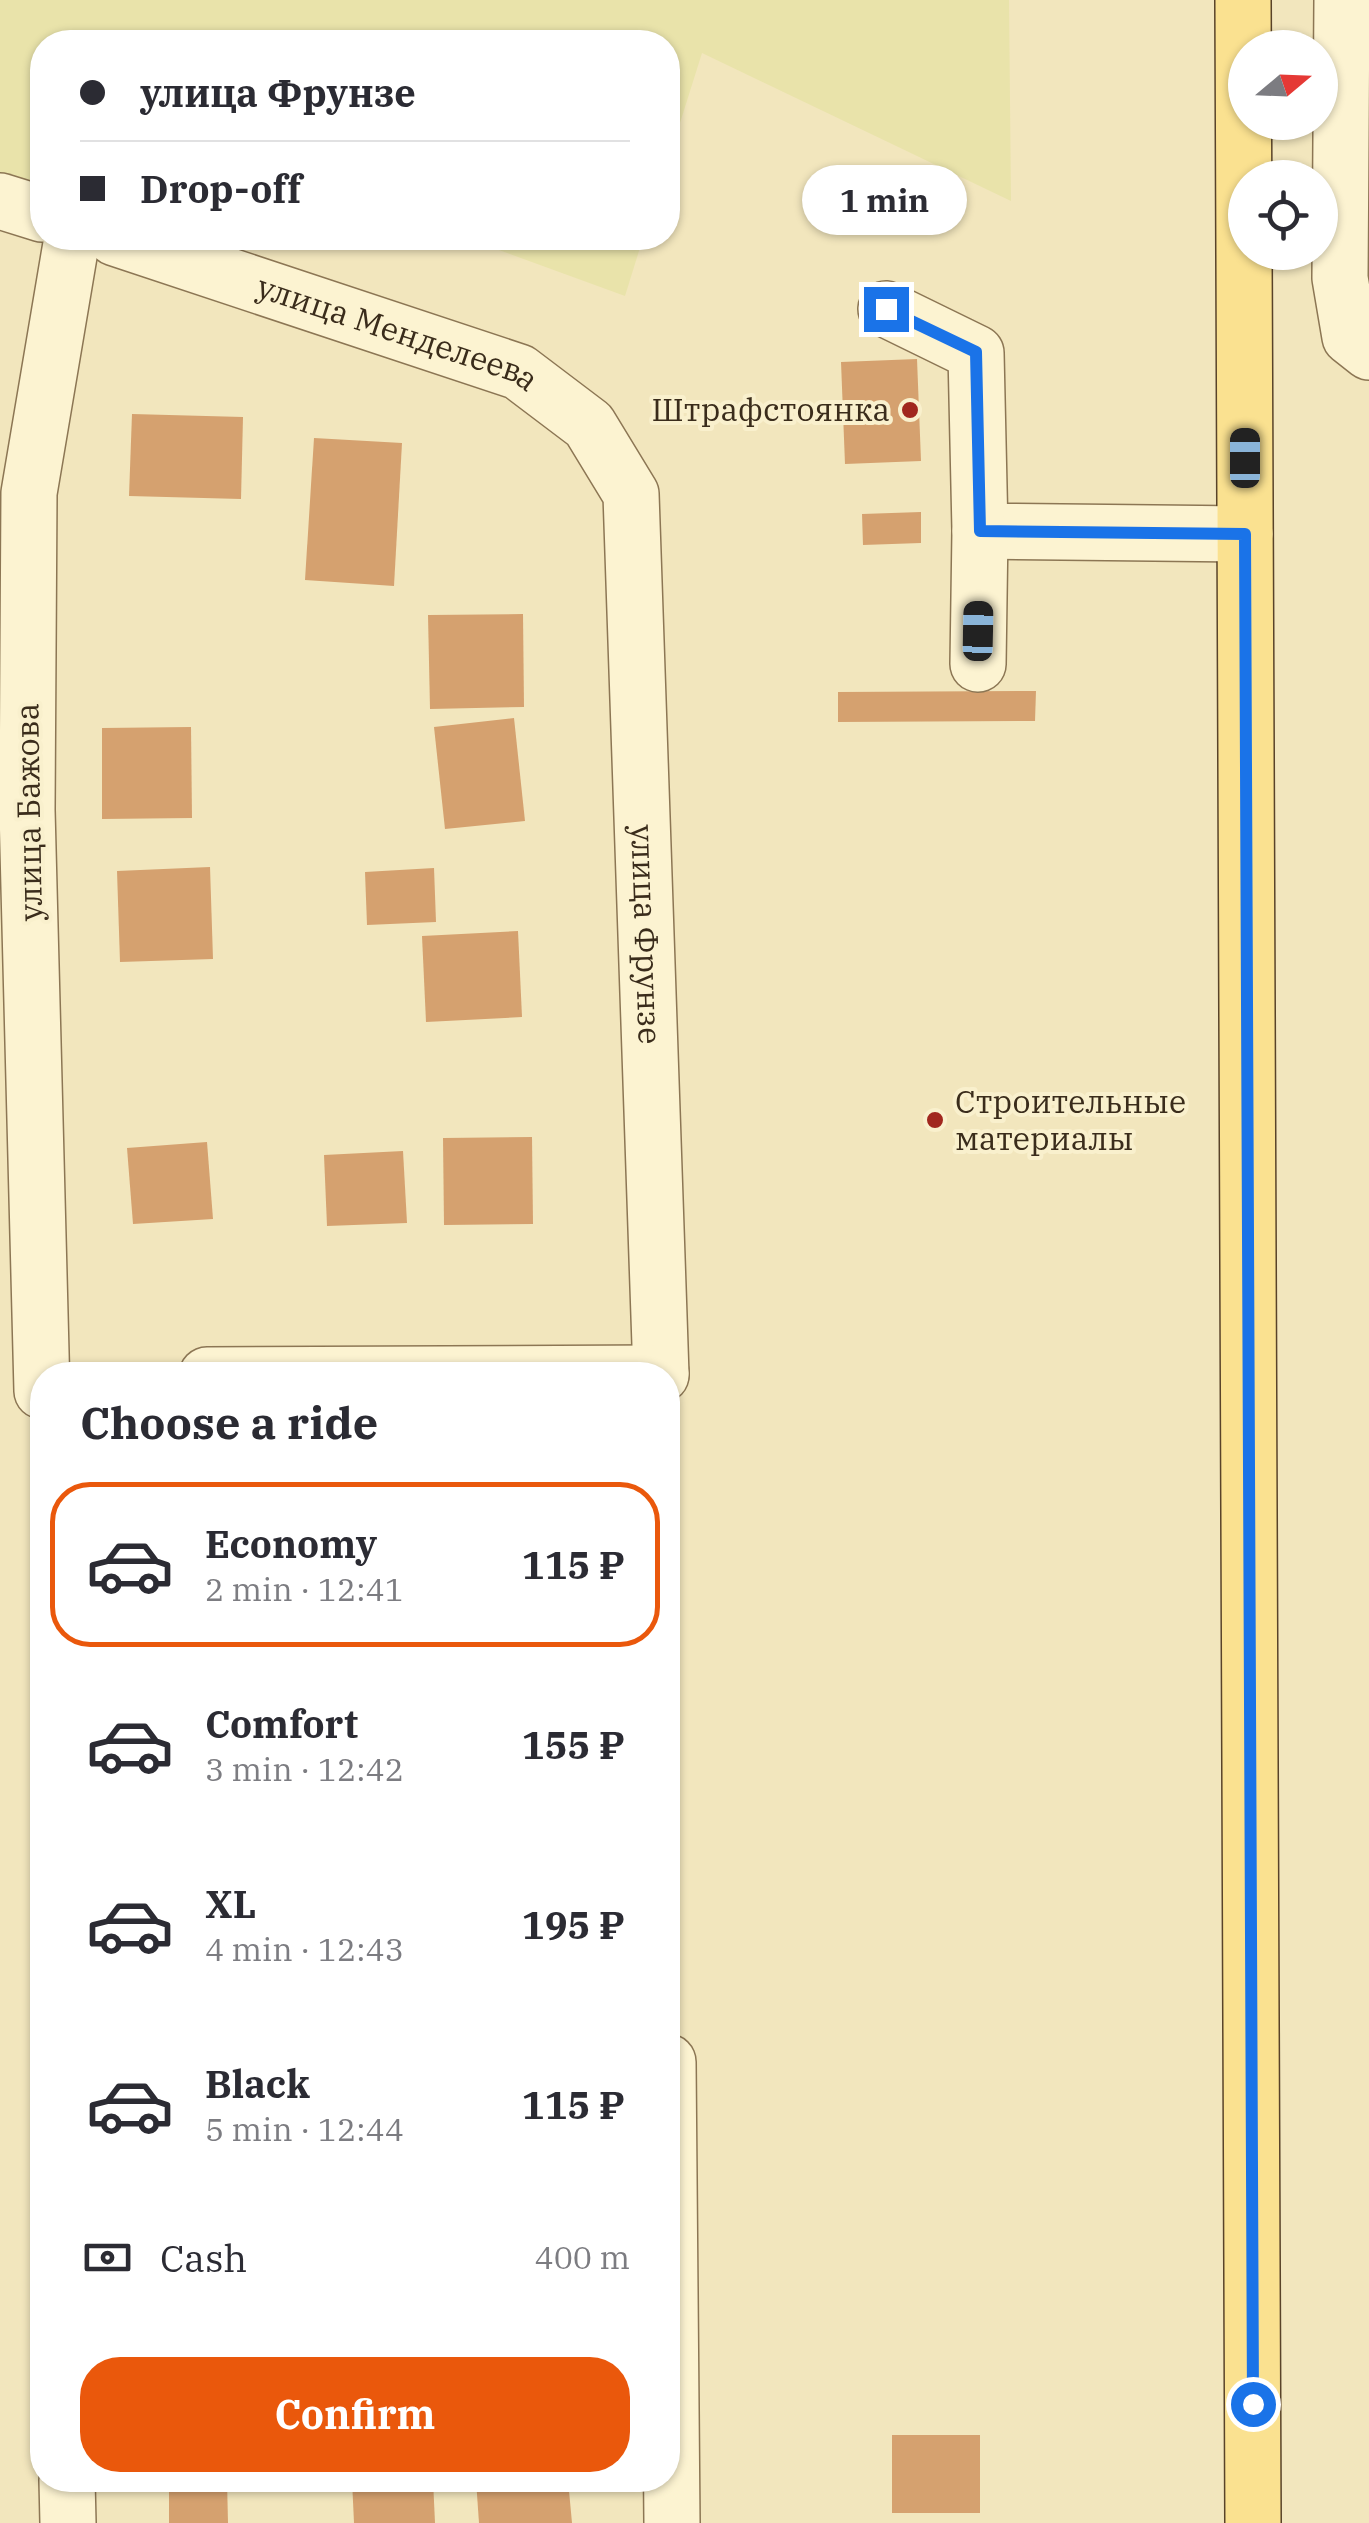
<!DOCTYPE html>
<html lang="en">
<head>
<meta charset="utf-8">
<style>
  body { margin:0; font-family:"IBM Plex Serif",serif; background:#f7f7f7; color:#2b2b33; height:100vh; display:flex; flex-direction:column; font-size:38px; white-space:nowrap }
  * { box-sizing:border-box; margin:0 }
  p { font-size:32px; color:#7c7c81 }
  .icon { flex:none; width:55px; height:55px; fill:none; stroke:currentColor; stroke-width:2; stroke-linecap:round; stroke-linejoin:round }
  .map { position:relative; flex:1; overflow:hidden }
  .panel { position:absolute; left:30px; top:1362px; width:650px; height:1130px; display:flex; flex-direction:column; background:#fff; border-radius:40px; box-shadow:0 2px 8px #0004 }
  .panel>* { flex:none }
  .top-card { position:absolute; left:30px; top:30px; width:650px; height:220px; border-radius:40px; box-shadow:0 2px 8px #0004; display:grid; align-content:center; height:220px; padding:0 50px; background:#fff }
  .needle { width:65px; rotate:71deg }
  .tools { position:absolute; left:1228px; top:30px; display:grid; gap:20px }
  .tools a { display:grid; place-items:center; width:110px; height:110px; border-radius:50%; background:#fff; box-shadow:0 2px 8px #0004; font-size:50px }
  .end { position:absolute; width:45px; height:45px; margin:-22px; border:12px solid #1a73e8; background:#fff; box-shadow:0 0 0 5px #fff }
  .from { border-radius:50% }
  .bubble { position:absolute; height:70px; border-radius:35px; background:#fff; box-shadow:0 2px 8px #0004; font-size:32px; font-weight:800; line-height:70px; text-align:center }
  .car { position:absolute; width:30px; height:60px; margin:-30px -15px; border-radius:12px; box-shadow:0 0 8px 2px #0007; background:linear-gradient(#222 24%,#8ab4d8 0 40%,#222 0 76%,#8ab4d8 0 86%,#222 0) }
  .top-card b { display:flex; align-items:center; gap:35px; height:95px; font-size:38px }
  .top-card b+b { border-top:2px solid #e1e1e2 }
  .top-card i { width:25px; height:25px; background:#2b2b33 }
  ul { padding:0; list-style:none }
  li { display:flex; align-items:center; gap:30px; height:165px; margin:0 20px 15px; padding:0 30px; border:5px solid transparent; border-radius:40px }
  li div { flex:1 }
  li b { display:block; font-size:38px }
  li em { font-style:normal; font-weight:800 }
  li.selected { border-color:#ea580c }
  li>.icon { width:90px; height:90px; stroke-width:1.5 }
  h2 { padding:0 50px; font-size:45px; line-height:120px }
  .pay { display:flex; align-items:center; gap:25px; height:110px; padding:0 50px; font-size:38px }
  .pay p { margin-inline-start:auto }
  .primary-button { display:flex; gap:20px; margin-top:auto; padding:20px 50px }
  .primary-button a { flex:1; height:115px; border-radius:40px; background:#ea580c; color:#fff; font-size:40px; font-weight:800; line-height:115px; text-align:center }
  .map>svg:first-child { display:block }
  .farmland { fill:#e9e3aa }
  .building { fill:#d5a16f }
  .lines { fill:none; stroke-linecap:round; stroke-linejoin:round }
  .minor-casing { stroke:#8c7654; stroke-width:58 }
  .major-casing { stroke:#594329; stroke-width:58 }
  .minor { stroke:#fcf3d1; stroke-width:55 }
  .major { stroke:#fae190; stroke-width:55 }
  .route { stroke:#1a73e8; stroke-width:12 }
  .poi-dot { fill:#a1271e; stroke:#f9f0cd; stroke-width:4 }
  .labels { text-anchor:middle; stroke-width:8; stroke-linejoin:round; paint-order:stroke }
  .street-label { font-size:32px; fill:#3a2c1b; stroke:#f9f0cd }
  .poi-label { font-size:32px; fill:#3a2c1b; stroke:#f9f0cd; text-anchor:end }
</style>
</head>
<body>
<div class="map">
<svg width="1369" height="2523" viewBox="0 0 1369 2523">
  <rect width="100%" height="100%" fill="#f2e6bd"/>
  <g class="farmland">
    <polygon points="0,0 1009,0 1011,201 702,53 668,161 668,42 42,42 42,196 0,183"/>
    <polygon points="466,238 643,238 625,296"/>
  </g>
  <g class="building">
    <polygon points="917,359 921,461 845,464 841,362"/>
    <polygon points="132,414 243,417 241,499 129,496"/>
    <polygon points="314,438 402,443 394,586 305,580"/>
    <polygon points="921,512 921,543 863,545 862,514"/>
    <polygon points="523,614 524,707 430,709 428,615"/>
    <polygon points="1036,691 1035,721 838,722 838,692"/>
    <polygon points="514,718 525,821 445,829 434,727"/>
    <polygon points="191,727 192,818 102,819 102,728"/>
    <polygon points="210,867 213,959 120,962 117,871"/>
    <polygon points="434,868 436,922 367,925 365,872"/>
    <polygon points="518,931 522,1017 426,1022 422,936"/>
    <polygon points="532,1137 533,1224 444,1225 443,1138"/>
    <polygon points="207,1142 213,1219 133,1224 127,1148"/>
    <polygon points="403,1151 407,1223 327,1226 324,1155"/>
    <rect x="892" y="2435" width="88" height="78"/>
    <polygon points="169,2480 227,2480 228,2523 169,2523"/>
    <polygon points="352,2480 433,2480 435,2523 354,2523"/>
    <polygon points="476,2480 568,2480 572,2523 479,2523"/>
  </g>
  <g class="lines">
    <defs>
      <g id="minor">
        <polyline points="1342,0 1340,278 1350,337 1369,352"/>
        <polyline points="0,201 42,214"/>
        <path id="s1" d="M115,238L519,372L589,425L631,494L661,1375"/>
        <polyline points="886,309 976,353 980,531 1245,534"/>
        <polyline points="978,664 980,531"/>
        <polyline points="207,1375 661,1373"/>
        <polyline points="42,1391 27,810 29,493 72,238"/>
        <polyline points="668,2062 672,2523"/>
        <polyline points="67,2480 68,2523"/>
      </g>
      <polyline id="major" points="1243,0 1253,2523"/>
    </defs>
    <use href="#minor" class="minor-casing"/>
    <use href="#major" class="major-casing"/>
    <use href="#minor" class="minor"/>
    <use href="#major" class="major"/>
  </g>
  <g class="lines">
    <polyline class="route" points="886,309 976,352 980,531 1245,534 1253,2404"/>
  </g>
  <g class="poi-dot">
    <circle cx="910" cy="410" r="10"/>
    <circle cx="935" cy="1120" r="10"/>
  </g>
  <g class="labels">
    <g class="street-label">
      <text dy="11" stroke="none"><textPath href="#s1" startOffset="298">улица Менделеева</textPath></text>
      <text transform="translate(29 812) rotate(-91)" y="11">улица Бажова</text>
      <text dy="11" stroke="none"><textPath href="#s1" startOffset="1035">улица Фрунзе</textPath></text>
    </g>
    <g class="poi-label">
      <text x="890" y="421">Штрафстоянка</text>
      <text x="955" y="1113" text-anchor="start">Строительные<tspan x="955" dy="37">материалы</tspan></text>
    </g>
  </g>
</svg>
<div class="tools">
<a><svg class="needle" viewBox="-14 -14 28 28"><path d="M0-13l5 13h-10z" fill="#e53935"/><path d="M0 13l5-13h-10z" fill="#7c7c81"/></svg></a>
<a><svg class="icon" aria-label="locate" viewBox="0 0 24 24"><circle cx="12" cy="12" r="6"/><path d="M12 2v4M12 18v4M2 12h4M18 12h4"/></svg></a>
</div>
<i class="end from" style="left:1253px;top:2404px"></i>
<i class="end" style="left:886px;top:309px"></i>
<div class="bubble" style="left:802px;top:165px;width:165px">1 min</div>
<i class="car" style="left:1245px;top:458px;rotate:0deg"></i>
<i class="car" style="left:978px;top:631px;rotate:1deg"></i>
<div class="top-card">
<b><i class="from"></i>улица Фрунзе</b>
<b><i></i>Drop-off</b>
</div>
<section class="panel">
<h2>Choose a ride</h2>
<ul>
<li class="selected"><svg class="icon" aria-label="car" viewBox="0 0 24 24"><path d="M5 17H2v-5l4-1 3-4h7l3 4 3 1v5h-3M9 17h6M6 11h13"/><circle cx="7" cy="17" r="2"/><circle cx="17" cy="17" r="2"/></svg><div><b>Economy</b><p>2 min · 12:41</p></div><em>115 ₽</em></li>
<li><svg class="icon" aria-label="car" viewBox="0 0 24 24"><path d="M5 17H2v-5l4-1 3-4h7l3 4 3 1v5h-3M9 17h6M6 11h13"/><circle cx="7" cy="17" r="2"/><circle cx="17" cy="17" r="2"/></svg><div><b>Comfort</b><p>3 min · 12:42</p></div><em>155 ₽</em></li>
<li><svg class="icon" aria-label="car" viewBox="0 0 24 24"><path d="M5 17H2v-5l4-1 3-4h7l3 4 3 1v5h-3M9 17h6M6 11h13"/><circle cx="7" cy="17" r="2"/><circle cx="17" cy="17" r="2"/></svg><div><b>XL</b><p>4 min · 12:43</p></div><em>195 ₽</em></li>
<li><svg class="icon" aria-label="car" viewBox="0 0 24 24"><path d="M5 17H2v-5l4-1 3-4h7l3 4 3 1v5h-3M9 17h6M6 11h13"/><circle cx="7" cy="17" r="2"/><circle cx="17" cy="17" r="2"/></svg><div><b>Black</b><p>5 min · 12:44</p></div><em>115 ₽</em></li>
</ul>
<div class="pay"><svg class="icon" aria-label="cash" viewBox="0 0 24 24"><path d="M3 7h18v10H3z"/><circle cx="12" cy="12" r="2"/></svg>Cash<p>400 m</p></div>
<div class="primary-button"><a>Confirm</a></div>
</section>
</div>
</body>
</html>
